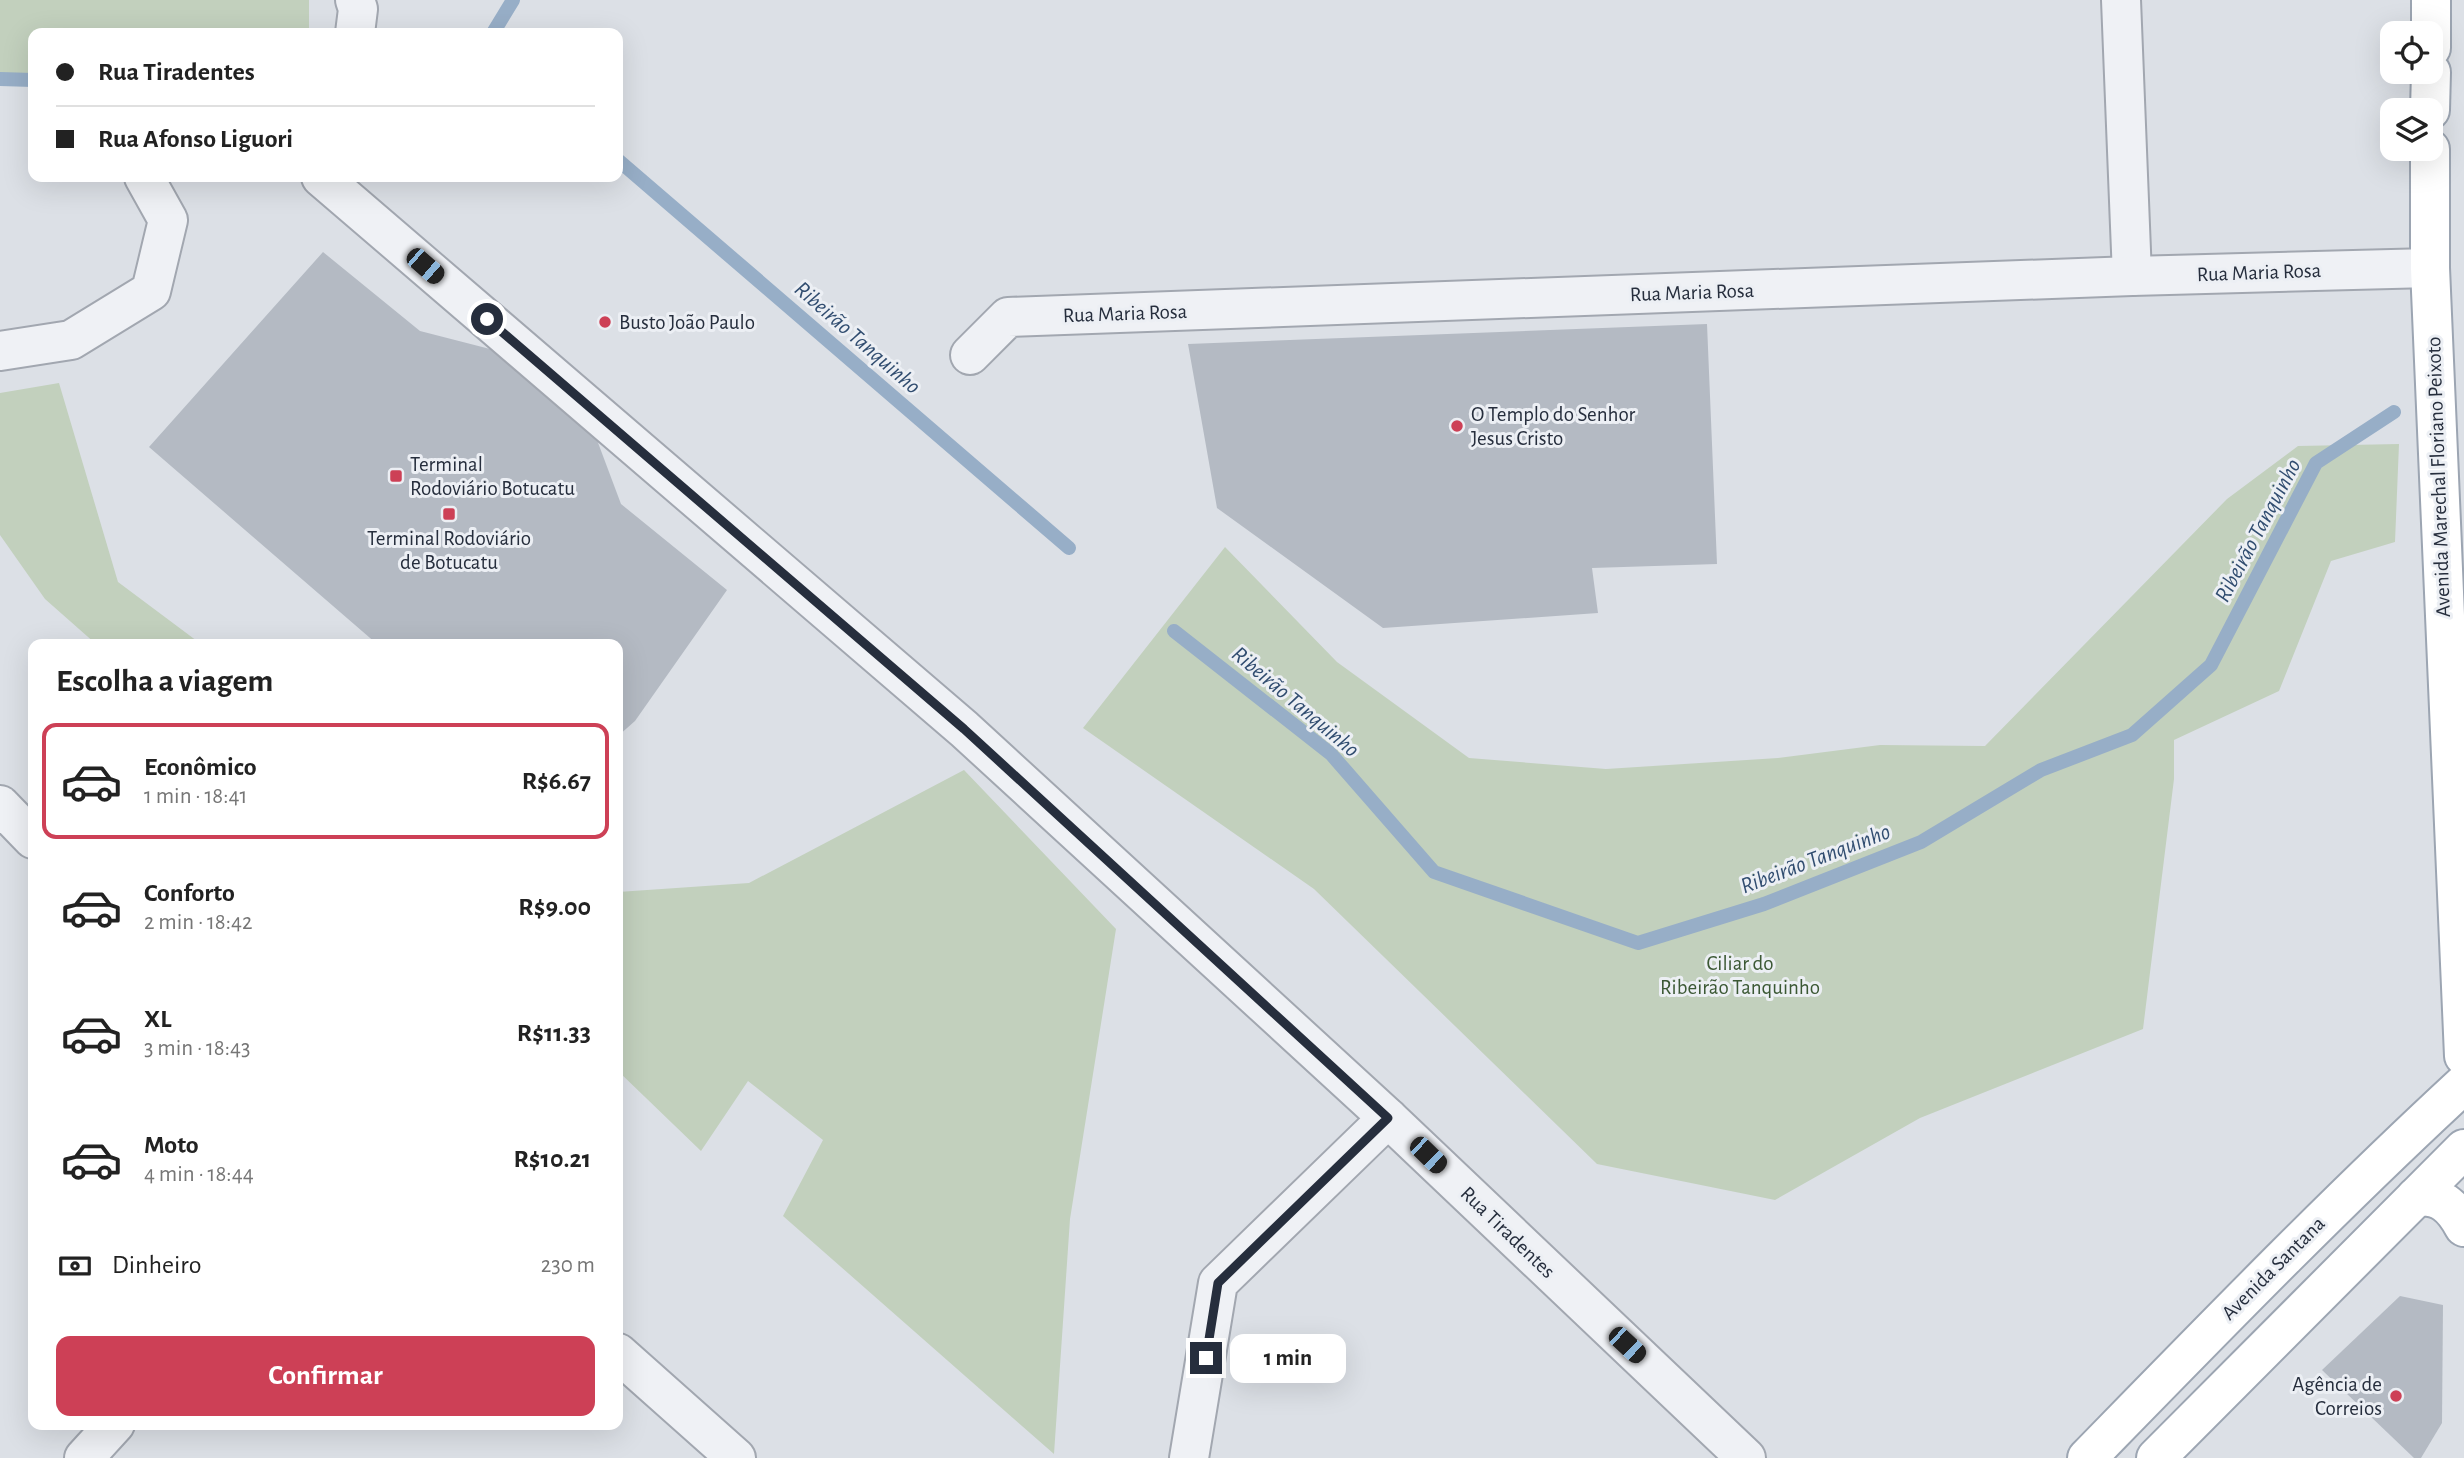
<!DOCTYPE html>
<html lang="pt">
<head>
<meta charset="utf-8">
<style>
  body { margin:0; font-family:"Alegreya Sans",sans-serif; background:#f2f2f2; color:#222; height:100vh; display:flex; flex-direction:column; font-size:26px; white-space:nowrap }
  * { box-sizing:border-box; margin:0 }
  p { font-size:23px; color:#767676 }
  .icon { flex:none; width:38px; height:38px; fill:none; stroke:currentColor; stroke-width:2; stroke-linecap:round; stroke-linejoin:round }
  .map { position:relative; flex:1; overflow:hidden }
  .sheet { position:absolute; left:28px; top:639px; width:595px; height:791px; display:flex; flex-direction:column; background:#fff; border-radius:14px; box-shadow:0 7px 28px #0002 }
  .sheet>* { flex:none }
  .banner { position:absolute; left:28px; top:28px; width:595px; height:154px; border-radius:14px; box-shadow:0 7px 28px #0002; display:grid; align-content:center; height:154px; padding:0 28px; background:#fff }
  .tools { position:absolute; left:2380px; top:21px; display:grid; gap:14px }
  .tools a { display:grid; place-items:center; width:63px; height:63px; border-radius:14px; background:#fff; box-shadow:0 7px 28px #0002; font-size:35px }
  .end { position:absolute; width:32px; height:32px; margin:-16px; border:9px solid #262e3d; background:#fff; box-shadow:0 0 0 4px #fff }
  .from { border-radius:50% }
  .bubble { position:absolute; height:49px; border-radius:14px; background:#fff; box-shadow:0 7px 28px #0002; font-size:23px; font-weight:600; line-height:49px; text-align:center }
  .car { position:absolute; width:21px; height:42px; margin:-21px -10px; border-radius:9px; box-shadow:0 0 5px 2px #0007; background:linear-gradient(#222 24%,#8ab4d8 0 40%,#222 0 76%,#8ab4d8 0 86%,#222 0) }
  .banner b { display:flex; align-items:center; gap:24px; height:66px; font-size:26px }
  .banner b+b { border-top:2px solid #e0e0e0 }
  .banner i { width:18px; height:18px; background:#222 }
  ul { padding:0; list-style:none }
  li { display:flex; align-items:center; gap:21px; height:116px; margin:0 14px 10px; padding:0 14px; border:4px solid transparent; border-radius:14px }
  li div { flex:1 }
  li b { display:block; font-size:26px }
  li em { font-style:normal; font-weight:600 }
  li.on { border-color:#cd4056 }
  li>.icon { width:63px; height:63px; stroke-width:1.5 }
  h2 { padding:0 28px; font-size:32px; line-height:84px }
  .pay { display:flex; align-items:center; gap:18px; height:77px; padding:0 28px; font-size:26px }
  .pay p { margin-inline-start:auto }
  .primary-button { display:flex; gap:14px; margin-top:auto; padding:14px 28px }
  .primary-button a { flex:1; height:80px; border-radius:14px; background:#cd4056; color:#fff; font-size:28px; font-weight:600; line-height:80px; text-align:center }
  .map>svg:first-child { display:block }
  .green { fill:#c2d0bd }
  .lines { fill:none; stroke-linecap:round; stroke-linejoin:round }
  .stream { stroke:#97aec7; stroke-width:14 }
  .building { fill:#b4bac3 }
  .minor-casing { stroke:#a2a7b0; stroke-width:42 }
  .major-casing { stroke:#9ca5b2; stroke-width:42 }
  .minor { stroke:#eff1f5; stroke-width:38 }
  .major { stroke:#fff; stroke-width:38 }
  .route { stroke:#262e3d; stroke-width:9 }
  .poi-dot { fill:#cd4056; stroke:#eceff4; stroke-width:2.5 }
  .labels { text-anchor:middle; stroke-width:6; stroke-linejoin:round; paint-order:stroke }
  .street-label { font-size:21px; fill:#262e3d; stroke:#eceff4 }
  .poi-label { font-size:21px; fill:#262e3d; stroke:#eceff4; text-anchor:start }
  .park-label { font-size:21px; fill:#3b5834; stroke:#eceff4 }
  .water-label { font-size:23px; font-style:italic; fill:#314d70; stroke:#eceff4 }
</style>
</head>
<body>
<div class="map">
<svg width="2464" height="1458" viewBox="0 0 2464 1458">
  <rect width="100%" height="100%" fill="#dce0e6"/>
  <g class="green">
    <polygon points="0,0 309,0 309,33 33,33 33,76 0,75"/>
    <polygon points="59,383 118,582 201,644 96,644 45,599 0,535 0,393"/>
    <polygon points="2399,444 2395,542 2331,561 2279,691 2174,740 2174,779 2143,1029 1920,1118 1775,1200 1597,1164 1314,889 1083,728 1225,547 1337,662 1469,758 1606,769 1778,758 1880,745 1985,746 2227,499 2298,446"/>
    <polygon points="964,770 1116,929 1070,1219 1054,1454 783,1216 823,1140 748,1081 701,1151 618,1071 618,892 749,883"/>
  </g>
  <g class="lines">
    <g class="stream">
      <polyline points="493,33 513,0"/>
      <polyline points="0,79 33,80"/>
      <polyline points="618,160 1069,548"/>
      <polyline points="1174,631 1331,754 1434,872 1638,943 1764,904 1921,842 2041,770 2132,735 2211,665 2316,463 2394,412"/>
    </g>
  </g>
  <g class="building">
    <polygon points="323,252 420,331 490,349 597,440 621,504 727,590 635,721 618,736 618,644 377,644 149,447"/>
    <polygon points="1707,324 1717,564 1592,568 1598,613 1383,628 1217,508 1188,344"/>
    <polygon points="2400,1296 2443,1305 2442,1423 2421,1458 2414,1458 2322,1370"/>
  </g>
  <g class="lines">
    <defs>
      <g id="minor">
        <polyline points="2121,0 2132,276"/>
        <polyline points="355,33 358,9 355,0"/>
        <polyline points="321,177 964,729 1388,1118 1746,1458"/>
        <polyline points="0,351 71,340 151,291 168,220 144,177"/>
        <polyline points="970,355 1008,317 2132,276 2430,268"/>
        <polyline points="0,805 33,839"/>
        <polyline points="618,1353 736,1458"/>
        <polyline points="84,1458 115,1424"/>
        <polyline points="1189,1458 1218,1283 1388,1118"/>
      </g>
      <g id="major">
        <polyline points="2431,48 2431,0"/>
        <polyline points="2430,110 2431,72"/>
        <polyline points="2430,149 2430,268 2464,1056"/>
        <path d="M2416,1197C2440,1194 2453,1206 2464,1227"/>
        <path d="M2087,1458C2211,1331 2334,1204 2464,1084"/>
        <polyline points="2156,1458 2464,1149"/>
      </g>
    </defs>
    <use href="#minor" class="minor-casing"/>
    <use href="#major" class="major-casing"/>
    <use href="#minor" class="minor"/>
    <use href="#major" class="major"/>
  </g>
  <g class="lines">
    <polyline class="route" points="487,319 964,729 1388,1118 1218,1283 1206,1358"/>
  </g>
  <g class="poi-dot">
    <circle cx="605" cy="322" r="7"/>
    <circle cx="1457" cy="426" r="7"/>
    <rect x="389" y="469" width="14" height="14" rx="3.5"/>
    <rect x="442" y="507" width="14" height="14" rx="3.5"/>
    <circle cx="2396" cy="1396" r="7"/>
  </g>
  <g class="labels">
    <g class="street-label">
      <text transform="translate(2259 272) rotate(-2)" y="7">Rua Maria Rosa</text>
      <text transform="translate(1692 292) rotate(-2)" y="7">Rua Maria Rosa</text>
      <text transform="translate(1125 313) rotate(-2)" y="7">Rua Maria Rosa</text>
      <text transform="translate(2438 477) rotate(-92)" y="7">Avenida Marechal Floriano Peixoto</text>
      <text transform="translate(1508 1232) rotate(44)" y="7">Rua Tiradentes</text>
      <text transform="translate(2273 1268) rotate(-45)" y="7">Avenida Santana</text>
    </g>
    <g class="poi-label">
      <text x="619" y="329">Busto João Paulo</text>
      <text x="1471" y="421">O Templo do Senhor<tspan x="1471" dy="24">Jesus Cristo</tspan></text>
      <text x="410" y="471">Terminal<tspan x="410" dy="24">Rodoviário Botucatu</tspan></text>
      <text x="449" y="545" text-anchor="middle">Terminal Rodoviário<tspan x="449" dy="24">de Botucatu</tspan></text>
      <text x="2382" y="1391" text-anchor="end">Agência de<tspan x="2382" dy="24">Correios</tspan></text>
    </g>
    <g class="park-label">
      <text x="1740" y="970">Ciliar do<tspan x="1740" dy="24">Ribeirão Tanquinho</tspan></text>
    </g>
    <g class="water-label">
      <text transform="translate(858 337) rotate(41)" y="8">Ribeirão Tanquinho</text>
      <text transform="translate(2257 530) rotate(-62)" y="8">Ribeirão Tanquinho</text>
      <text transform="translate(1296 701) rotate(40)" y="8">Ribeirão Tanquinho</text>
      <text transform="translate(1815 858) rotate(-21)" y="8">Ribeirão Tanquinho</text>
    </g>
  </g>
</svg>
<div class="tools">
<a><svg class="icon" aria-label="locate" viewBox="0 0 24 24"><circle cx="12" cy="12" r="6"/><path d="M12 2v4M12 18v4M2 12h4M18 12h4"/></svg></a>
<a><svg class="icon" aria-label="layers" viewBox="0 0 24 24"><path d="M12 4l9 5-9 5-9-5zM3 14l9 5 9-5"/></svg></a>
</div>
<i class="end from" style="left:487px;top:319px"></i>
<i class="end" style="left:1206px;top:1358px"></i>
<div class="bubble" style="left:1230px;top:1334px;width:116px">1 min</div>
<i class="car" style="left:425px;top:266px;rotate:131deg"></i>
<i class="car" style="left:1428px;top:1155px;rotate:134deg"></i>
<i class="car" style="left:1627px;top:1345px;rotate:133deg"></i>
<div class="banner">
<b><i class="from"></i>Rua Tiradentes</b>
<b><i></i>Rua Afonso Liguori</b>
</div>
<section class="sheet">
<h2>Escolha a viagem</h2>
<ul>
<li class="on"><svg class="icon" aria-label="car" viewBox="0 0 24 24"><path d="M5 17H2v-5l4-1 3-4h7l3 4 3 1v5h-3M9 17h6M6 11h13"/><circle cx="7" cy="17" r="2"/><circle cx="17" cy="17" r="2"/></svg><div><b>Econômico</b><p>1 min · 18:41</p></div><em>R$6.67</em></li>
<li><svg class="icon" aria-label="car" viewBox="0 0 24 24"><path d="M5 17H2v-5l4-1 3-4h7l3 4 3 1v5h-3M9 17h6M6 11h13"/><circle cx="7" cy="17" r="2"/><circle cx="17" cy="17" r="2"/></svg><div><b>Conforto</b><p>2 min · 18:42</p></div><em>R$9.00</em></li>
<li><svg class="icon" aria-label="car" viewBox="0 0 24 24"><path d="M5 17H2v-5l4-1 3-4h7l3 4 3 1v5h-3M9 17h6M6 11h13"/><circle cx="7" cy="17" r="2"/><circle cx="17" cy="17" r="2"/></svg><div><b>XL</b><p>3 min · 18:43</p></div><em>R$11.33</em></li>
<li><svg class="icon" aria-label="car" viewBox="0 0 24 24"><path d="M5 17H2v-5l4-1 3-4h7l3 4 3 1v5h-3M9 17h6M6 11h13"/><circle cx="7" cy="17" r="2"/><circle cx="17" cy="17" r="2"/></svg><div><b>Moto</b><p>4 min · 18:44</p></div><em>R$10.21</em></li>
</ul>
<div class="pay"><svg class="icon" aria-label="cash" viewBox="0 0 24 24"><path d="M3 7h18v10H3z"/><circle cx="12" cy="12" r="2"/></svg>Dinheiro<p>230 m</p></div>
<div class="primary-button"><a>Confirmar</a></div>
</section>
</div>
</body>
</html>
